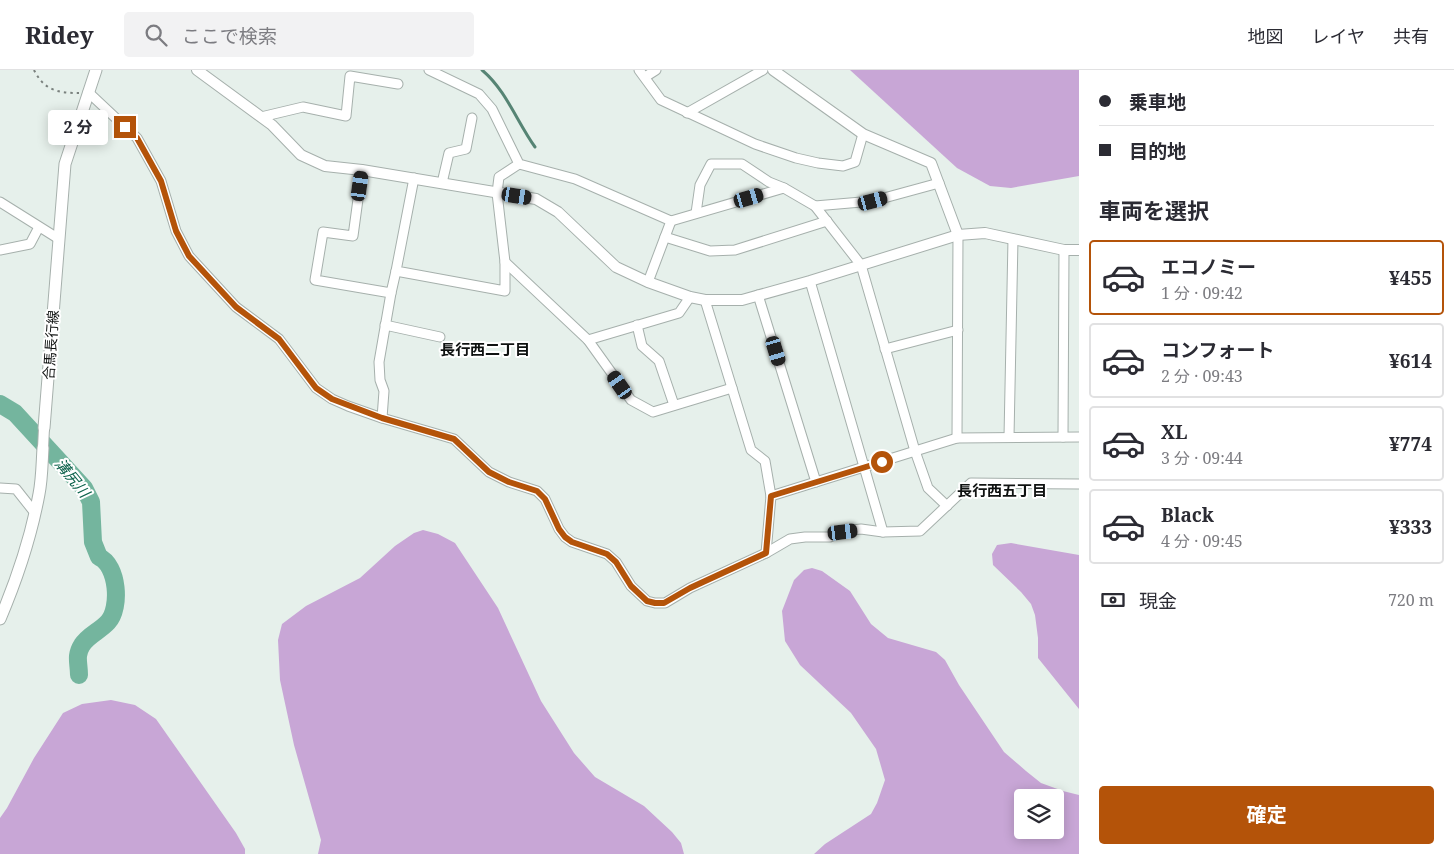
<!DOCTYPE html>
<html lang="ja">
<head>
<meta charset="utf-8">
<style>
  body { margin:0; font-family:"Noto Serif","Noto Sans JP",serif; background:#f2f2f3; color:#2b2b33; height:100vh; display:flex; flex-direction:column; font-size:19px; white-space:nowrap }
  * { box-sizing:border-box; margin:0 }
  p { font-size:16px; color:#7c7c81 }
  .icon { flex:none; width:28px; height:28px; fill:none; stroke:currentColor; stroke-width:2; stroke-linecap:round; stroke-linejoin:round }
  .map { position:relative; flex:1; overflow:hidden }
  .drawer { display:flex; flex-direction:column; background:#fff; width:375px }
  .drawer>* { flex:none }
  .hud { display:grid; align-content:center; height:110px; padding:0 20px; background:#fff }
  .tools { position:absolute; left:1014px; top:719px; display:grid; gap:10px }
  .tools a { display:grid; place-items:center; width:50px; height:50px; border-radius:5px; background:#fff; box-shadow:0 2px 12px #0003; font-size:25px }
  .end { position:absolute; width:22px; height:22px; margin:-11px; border:6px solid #b45309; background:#fff; box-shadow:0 0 0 2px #fff }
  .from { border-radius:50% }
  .bubble { position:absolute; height:35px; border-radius:5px; background:#fff; box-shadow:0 2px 12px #0003; font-size:16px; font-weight:700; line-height:35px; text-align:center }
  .car { position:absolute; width:15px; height:30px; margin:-15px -8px; border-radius:6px; box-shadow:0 0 4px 1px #0007; background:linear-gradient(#222 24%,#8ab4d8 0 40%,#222 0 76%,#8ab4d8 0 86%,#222 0) }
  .hud b { display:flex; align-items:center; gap:18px; height:48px; font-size:19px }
  .hud b+b { border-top:1px solid #e1e1e2 }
  .hud i { width:12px; height:12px; background:#2b2b33 }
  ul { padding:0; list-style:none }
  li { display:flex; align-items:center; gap:15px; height:75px; margin:0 10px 8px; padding:0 10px; border:2px solid #e1e1e2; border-radius:5px }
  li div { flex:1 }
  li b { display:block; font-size:19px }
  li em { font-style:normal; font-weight:700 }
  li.active { border-color:#b45309 }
  li>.icon { width:45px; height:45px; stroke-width:1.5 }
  h2 { padding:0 20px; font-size:22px; line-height:60px }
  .pay { display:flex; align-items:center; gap:12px; height:55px; padding:0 20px; font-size:19px }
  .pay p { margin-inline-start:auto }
  .cta { display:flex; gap:10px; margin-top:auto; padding:10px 20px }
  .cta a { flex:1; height:58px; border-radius:5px; background:#b45309; color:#fff; font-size:20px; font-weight:700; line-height:58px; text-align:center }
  header { display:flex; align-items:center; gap:30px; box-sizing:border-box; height:70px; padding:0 25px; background:#fff; border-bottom:1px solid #e1e1e2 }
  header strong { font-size:24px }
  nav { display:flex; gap:28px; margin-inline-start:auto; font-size:18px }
  .search { width:350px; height:45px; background:#f2f2f3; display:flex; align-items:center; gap:12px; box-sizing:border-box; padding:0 18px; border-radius:5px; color:#7c7c81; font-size:19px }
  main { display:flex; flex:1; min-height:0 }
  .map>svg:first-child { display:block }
  .forest { fill:#c8a6d6; fill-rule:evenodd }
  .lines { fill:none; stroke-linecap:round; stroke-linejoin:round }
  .stream { stroke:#568474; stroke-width:3 }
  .river { stroke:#74b59e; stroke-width:18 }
  .minor-casing { stroke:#a6b0ac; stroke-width:11 }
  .tertiary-casing { stroke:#a6b0ac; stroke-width:12 }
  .secondary-casing { stroke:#a6b0ac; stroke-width:13 }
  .path { stroke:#79807d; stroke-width:2; stroke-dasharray:2.5 4; stroke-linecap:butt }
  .minor { stroke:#fff; stroke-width:9 }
  .tertiary { stroke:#fff; stroke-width:10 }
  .secondary { stroke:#fff; stroke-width:11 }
  .route { stroke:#b45309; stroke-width:6 }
  .labels { text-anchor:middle; stroke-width:4; stroke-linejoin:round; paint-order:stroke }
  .street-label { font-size:14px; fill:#0f1211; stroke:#fff }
  .neighbourhood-label { font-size:15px; font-weight:bold; fill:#0f1211; stroke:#fff }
  .water-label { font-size:15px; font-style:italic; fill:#0c624b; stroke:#fff }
</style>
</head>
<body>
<header>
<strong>Ridey</strong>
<div class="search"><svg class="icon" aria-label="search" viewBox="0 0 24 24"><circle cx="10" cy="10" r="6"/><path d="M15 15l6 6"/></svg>ここで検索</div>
<nav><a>地図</a><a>レイヤ</a><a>共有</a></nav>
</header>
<main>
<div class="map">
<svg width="1079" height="784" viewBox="0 0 1079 784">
  <rect width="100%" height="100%" fill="#e6f0eb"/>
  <g class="forest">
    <polygon points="850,0 1079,0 1079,106 1011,118 990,116 957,98"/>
    <polygon points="423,460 438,464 455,473 498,538 541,631 574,683 595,707 644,736 672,762 681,773 684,784 318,784 321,770 294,675 280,610 278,570 282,554 306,536 360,508 395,476 414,463"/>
    <polygon points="1011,473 1079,485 1079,639 1038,588 1038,568 1035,545 1031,534 1021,522 993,495 992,484 997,475"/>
    <path d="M812,498L822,501L850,521L871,554L888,568L936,582L945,590L959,615L1004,682L1026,701L1041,713L1063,721L1079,725V784H814L825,774L871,744L877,733L885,710L876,679L851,643L800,595L785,571L782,541L794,510L804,500ZM1022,728H1055V760H1022Z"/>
    <polygon points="111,630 135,635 156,649 236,763 245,779 245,784 0,784 0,748 7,738 34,688 63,643 82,634"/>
  </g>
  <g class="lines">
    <path class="stream" d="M482,0C506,20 517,52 535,77"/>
    <path class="river" d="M0,334L15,343L84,418L91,432L93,472L99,487C118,495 121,538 108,552C100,561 88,565 82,575C75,586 79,593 79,605"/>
    <defs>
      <g id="minor">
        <polyline points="429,0 479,24 492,39 519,94 575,109 671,151 784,118 815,136 861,195 915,381 928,418 947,436"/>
        <polyline points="639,0 661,30 755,74 796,88 818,93 843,96 855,92 863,64"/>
        <polyline points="645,7 656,0"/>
        <polyline points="88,22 137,68 161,111 176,161 189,186 236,237 279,269 316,318 332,329 348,336 382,348 454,369 489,402 509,412 537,421 545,429 559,459 565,467 572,472 607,484 616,492 631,516 647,531 655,533 665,533 690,518 766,483 790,469 805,467 830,467 843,461 861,459 883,462"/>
        <polyline points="687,43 763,0"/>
        <polyline points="261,47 303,37 346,46 350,6 398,14"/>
        <polyline points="362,100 353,166 323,162 315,210 391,223 396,201"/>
        <polyline points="414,108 396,201 505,221 505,192 497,123 499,107 519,94"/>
        <polyline points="442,113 449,83 466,79 472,48"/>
        <polyline points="0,132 59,169"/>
        <polyline points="815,136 873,131 939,113"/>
        <polyline points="696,143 700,115 711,94 742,94 769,112 784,118"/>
        <polyline points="665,167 710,181 735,180 827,151"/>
        <polyline points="0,180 30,174 39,157"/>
        <polyline points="505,192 588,270 631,330 653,342 732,318"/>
        <polyline points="810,211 883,462 920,461 971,413 1079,414"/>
        <polyline points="648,212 671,151"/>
        <polyline points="758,225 816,412"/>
        <polyline points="705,230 751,380 765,391 771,426 766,483"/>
        <polyline points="385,255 440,267"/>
        <polyline points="637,255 642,276 659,291 674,335"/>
        <polyline points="588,270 679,243 690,227"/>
        <polyline points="885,279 958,260"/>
        <polyline points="382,348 384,321 380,310 379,292 391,223"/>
        <polyline points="1009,367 1013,169"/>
        <polyline points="1063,367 1064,180"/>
        <polyline points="957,368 958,165"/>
        <polyline points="0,418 16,419 35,443"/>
        <polyline points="771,426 957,368 1079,367"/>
      </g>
      <g id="tertiary">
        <polyline points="197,0 272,55 301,85 325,96 362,100 536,129 558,142 616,197 648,212 690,227 705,230 742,230 810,211 958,165 985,163 1064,180 1079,180"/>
        <polyline points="773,0 863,64 931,93 958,165"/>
        <polyline points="43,378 44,358"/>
      </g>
      <g id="secondary">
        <polyline points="44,358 65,94 96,0"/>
        <path d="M0,549C17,509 31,467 39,424C42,409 42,393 43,378"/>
      </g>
    </defs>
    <use href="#minor" class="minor-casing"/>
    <use href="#tertiary" class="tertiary-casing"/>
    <use href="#secondary" class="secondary-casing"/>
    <path class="path" d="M34,0C44,20 57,23 79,23"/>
    <use href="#minor" class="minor"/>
    <use href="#tertiary" class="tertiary"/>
    <use href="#secondary" class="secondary"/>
  </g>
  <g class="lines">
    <polyline class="route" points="125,57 137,68 161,111 176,161 189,186 236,237 279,269 316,318 332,329 382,348 454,369 489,402 509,412 537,421 545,429 559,459 565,467 572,472 607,484 616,492 631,516 647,531 655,533 664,533 690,518 766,483 771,426 882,392"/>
  </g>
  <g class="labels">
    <g class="street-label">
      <text transform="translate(51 275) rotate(-86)" y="5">合馬長行線</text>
    </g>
    <g class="neighbourhood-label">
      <text x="485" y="285">長行西二丁目</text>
      <text x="1002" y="426">長行西五丁目</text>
    </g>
    <g class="water-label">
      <text transform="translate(72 408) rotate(51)" y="5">溝尻川</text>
    </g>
  </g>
</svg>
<div class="tools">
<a><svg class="icon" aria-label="layers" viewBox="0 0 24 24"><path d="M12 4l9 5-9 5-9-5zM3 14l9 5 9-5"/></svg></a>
</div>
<i class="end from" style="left:882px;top:392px"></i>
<i class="end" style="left:125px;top:57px"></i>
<div class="bubble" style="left:48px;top:40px;width:60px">2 分</div>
<i class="car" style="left:360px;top:116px;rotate:8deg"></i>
<i class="car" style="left:517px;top:126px;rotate:99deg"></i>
<i class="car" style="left:749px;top:128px;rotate:74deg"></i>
<i class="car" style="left:873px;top:131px;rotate:75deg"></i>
<i class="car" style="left:776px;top:281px;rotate:163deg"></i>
<i class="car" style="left:620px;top:315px;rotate:325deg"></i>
<i class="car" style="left:843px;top:462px;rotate:83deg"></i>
</div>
<section class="drawer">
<div class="hud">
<b><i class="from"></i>乗車地</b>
<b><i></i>目的地</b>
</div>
<h2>車両を選択</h2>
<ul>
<li class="active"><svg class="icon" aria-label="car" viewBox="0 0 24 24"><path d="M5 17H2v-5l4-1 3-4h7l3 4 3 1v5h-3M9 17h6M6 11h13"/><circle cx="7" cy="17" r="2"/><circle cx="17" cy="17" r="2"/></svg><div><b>エコノミー</b><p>1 分 · 09:42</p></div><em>¥455</em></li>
<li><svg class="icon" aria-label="car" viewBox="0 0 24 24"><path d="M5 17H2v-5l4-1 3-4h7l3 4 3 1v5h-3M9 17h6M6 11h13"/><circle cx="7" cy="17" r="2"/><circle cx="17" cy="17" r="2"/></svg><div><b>コンフォート</b><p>2 分 · 09:43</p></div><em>¥614</em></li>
<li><svg class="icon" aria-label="car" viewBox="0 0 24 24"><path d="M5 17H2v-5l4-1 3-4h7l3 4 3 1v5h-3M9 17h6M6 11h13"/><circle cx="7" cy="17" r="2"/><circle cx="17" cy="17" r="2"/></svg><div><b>XL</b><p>3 分 · 09:44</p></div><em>¥774</em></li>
<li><svg class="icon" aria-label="car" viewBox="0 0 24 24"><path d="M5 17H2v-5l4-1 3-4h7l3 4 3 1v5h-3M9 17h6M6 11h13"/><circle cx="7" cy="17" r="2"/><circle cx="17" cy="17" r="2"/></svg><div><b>Black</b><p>4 分 · 09:45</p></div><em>¥333</em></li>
</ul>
<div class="pay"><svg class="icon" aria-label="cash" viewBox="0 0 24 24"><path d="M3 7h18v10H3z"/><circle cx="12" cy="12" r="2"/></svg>現金<p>720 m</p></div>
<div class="cta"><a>確定</a></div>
</section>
</main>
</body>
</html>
